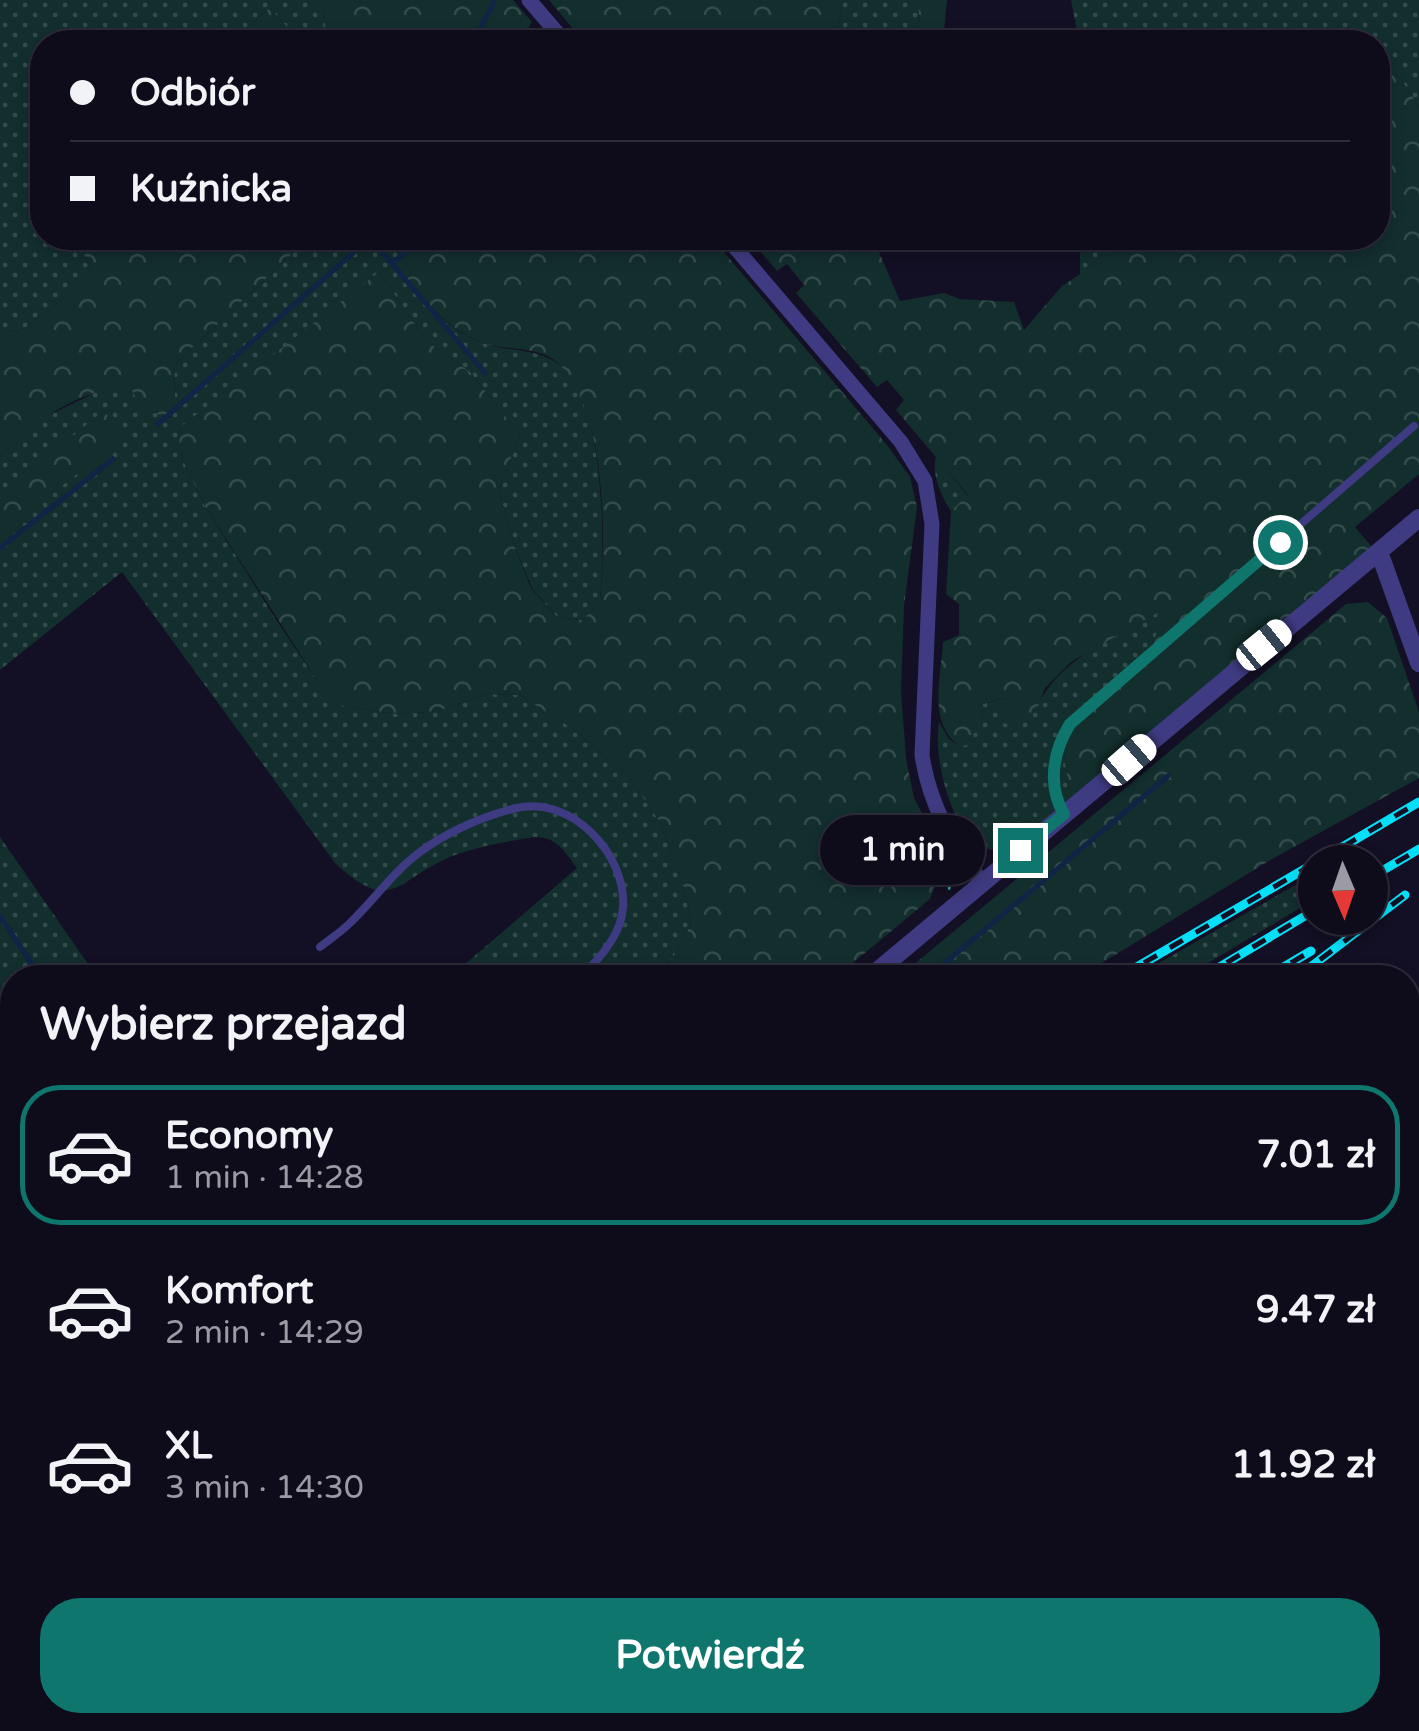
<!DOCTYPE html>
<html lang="pl">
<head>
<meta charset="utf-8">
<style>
  body { margin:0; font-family:"Varela Round",sans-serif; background:#171424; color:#f1f3f6; height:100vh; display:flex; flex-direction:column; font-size:38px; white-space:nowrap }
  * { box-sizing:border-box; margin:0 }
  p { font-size:32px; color:#9b9ba3 }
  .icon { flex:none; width:55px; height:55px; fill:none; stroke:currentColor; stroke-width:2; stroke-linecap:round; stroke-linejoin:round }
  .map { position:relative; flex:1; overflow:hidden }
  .details { position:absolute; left:0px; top:965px; width:1420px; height:768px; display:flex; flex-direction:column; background:#0e0b1b; border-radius:40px 40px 0 0; box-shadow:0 5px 15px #0003,0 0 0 2px #2e2b3a }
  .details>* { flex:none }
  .banner { position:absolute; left:30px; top:30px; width:1360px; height:220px; border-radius:40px; box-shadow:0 5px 15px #0003,0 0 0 2px #2e2b3a; display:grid; align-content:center; height:220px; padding:0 40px; background:#0e0b1b }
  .needle { width:65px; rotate:178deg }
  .buttons { position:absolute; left:1298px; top:845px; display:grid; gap:20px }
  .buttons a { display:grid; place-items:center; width:90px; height:90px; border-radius:50%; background:#0e0b1b; box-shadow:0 5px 15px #0003,0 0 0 2px #2e2b3a; font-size:50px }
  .end { position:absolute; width:45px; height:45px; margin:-22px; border:12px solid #0f766e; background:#fff; box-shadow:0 0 0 5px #fff }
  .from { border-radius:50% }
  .bubble { position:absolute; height:70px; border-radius:35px; background:#0e0b1b; box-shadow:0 5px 15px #0003,0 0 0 2px #2e2b3a; font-size:32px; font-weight:800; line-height:70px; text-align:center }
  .car { position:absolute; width:30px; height:60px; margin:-30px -15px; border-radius:12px; box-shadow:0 0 8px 2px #0007; background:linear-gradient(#fff 24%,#345 0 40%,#fff 0 76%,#345 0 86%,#fff 0) }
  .banner b { display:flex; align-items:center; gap:35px; height:95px; font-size:38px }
  .banner b+b { border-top:2px solid #2e2b3a }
  .banner i { width:25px; height:25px; background:#f1f3f6 }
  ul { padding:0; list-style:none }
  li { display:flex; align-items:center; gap:30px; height:140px; margin:0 20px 15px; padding:0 20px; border:5px solid transparent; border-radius:40px }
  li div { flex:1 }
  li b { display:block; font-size:38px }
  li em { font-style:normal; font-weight:800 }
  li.on { border-color:#0f766e }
  li>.icon { width:90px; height:90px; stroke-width:1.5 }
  h2 { padding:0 40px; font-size:45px; line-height:120px }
  .button { display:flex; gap:20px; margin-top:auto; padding:20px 40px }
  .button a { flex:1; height:115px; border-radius:40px; background:#0f766e; color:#fff; font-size:40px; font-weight:800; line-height:115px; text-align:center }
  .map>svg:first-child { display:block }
  .grass { fill:url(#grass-dots) }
  .forest { fill:url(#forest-crowns) }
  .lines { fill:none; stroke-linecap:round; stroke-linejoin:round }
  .stream { stroke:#0f2548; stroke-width:5 }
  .building { fill:url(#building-cross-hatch); stroke:#3b2e70; stroke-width:2.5 }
  .path { stroke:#32b3ab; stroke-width:2.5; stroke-dasharray:5 8; stroke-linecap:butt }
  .service { stroke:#3e3b82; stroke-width:8 }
  .minor { stroke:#3e3b82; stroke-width:15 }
  .tertiary { stroke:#3e3b82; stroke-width:18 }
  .rail-casing { stroke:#06dff7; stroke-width:9 }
  .rail { stroke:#130f24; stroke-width:5; stroke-dasharray:15; stroke-linecap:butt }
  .route { stroke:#0f766e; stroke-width:12 }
</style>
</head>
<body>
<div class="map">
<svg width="1419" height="1731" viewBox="0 0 1419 1731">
  <defs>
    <pattern id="grass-dots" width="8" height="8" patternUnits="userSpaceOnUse" patternTransform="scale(2.5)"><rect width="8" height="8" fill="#122e2d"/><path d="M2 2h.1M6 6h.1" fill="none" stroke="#344b4c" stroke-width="1.8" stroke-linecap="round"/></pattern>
    <pattern id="forest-crowns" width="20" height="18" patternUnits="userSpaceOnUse" patternTransform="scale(2.5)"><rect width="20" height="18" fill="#122e2d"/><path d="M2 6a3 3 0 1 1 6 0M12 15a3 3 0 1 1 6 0" fill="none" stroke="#344b4c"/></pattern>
    <pattern id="building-cross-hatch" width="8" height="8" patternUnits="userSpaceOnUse" patternTransform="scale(2.5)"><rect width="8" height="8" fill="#241b44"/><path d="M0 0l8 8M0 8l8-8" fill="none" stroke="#433b60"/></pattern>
  </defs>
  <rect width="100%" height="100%" fill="#130f24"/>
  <g class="grass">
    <polygon points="0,0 322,0 328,42 293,42 286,26 270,8 230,42 42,42 42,238 77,238 93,275 25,328 0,341"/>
    <path d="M843,0H917L920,20L907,33C884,34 864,43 842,42L837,36Z"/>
    <polygon points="1071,0 1419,0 1419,106 1390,64 1378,67 1378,42 1079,42"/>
    <path d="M309,238H405L394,268C421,294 444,328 480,342C504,352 530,347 554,361C607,392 605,549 600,603L582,620L557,617L532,588L512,540L499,489L520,435L470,372L426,341L379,272L180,454L205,506L277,621L318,682L343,707L400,714L438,711L488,694L519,695L572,728L628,775L662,825L685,890L691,924L674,956L652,977H450L577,868C566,853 556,836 535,837C510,841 474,847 450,857C396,880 392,916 335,863L122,572L0,670V457L37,421L105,388H131L175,401L174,365Z"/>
    <polygon points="1080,238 1135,238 1080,275"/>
    <path d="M936,457L968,496L951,511C941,496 931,474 936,457Z"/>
    <path d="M1168,606L1153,643L1061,733L1072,808L1021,851C1008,850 992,852 981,846C950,828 933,757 939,722L949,739L961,747L979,705L1005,698L1004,708L1036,709C1060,655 1121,636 1168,606Z"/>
    <polygon points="0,837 97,977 12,978 12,1482 0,1492 0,1176 5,1158 0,1151"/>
    <polygon points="1315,874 1315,899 1198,969 1183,977 1134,977"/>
    <polygon points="16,1720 90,1720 76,1731 2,1731"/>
  </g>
  <g class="forest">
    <polygon points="322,0 513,0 532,22 519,42 328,42"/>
    <polygon points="549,0 843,0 837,36 842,42 603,42 595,33 584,42"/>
    <polygon points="917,0 947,0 943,42 859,42 882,34 907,33 920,20"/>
    <polygon points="270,8 286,26 293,42 230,42"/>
    <path d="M1390,64L1419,106V474L1355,527L1377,553L1072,808L1061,733L1153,643L1167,607L1071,662L1045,688L1037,709L1017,725L1000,723L1004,698L979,705L972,743L961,747C927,726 941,677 943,642L959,635V604L946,594L951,511L968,495L896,410L904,400L887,380L877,387L796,293L804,285L787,264L777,271L749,238H873L900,301L944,293L960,299L1014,302L1024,330L1062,286L1135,238H1378V67Z"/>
    <path d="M77,238H309L174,365L175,401L169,417L141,410L131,388C78,387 36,422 0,457V341L25,328L93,275Z"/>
    <path d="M405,238H712L887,445L910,477L917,507L904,606L901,692L906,758L914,798L935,837L941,871L930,899L836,977H652L674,956L691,924L685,890L662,825L628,775L572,728L519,695L488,694L438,711L400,714L343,707L318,682L205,506L180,454L179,428L379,272L426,341L470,372L520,435L499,489L512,540L531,588L557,617L582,620L600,603C606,539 607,414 560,365C539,344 505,352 480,342C444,327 421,294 394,267Z"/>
    <polygon points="103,411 122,430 113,446 0,534 0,496"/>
    <polygon points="1368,602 1387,618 1419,712 1419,778 1267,862 1079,977 899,977 1346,604"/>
    <polygon points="10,1545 12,1676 0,1687 0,1612 3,1610 0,1553"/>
  </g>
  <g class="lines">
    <g class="stream">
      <polyline points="473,42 494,2"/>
      <polyline points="370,238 485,373"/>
      <polyline points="392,263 424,238"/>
      <polyline points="158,424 370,238"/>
      <polyline points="0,548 113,459"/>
      <polyline points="0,916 41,978"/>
      <polyline points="927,978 1168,776"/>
      <polyline points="0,1009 12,1028"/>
    </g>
  </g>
  <g class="building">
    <polygon points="1419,1431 1419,1568 1408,1573 1408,1436"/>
    <polygon points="1419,1617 1419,1731 1408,1731 1408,1622"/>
  </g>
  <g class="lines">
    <polyline class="path" points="945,860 951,874 949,890"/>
    <g class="service">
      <path d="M1064,814C1047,786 1053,751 1070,724L1414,426"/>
      <path d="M320,947C330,939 341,932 350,923C374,900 393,872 420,852C447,832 483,816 516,808C571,795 627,854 623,908C621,936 599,960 579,978"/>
      <polyline points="1408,1215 1419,1240"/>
      <polyline points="1408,1403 1419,1398"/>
      <polyline points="0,1474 12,1463"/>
      <polyline points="1408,1595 1419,1589"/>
      <polyline points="1323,1720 1329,1731"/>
    </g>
    <g class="minor">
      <polyline points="529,0 565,42"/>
      <path d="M727,238L901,442L925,481L932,524L922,755C929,803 952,845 982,882"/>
    </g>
    <g class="tertiary">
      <polyline points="1377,553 1382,560 1419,663"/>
      <polyline points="869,978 1419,518"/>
      <polyline points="0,1708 12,1698"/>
    </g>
    <defs>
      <g id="rail">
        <polyline points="1317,862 1419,802"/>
        <polyline points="1370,878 1419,849"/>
        <polyline points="1118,978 1315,863"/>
        <polyline points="1201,978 1315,910"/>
        <polyline points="1265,978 1311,951"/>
        <polyline points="1296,978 1405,895"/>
        <polyline points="952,1720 957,1731"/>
        <polyline points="1211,1720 1215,1731"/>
        <polyline points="1237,1720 1242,1731"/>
        <polyline points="1295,1720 1300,1731"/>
        <polyline points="93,1731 106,1720"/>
        <polyline points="153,1731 167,1720"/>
        <polyline points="219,1731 230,1720"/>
      </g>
    </defs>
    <use href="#rail" class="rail-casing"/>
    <use href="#rail" class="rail"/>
  </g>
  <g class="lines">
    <path class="route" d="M1020,850L1064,814C1047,786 1053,751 1070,724L1280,542"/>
  </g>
</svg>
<div class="buttons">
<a><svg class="needle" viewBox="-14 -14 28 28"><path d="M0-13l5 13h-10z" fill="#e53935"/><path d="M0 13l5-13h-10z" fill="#9b9ba3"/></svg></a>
</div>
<i class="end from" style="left:1280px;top:542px"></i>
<i class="end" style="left:1020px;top:850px"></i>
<div class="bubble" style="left:820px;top:815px;width:165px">1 min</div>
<i class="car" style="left:1264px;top:645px;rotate:51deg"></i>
<i class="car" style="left:1129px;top:760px;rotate:49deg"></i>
<div class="banner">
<b><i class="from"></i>Odbiór</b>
<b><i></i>Kuźnicka</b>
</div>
<section class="details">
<h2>Wybierz przejazd</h2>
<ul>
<li class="on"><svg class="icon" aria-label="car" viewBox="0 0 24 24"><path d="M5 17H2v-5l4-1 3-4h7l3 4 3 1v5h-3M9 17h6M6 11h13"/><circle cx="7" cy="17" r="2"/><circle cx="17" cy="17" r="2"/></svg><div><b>Economy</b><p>1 min · 14:28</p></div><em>7.01 zł</em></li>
<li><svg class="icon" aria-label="car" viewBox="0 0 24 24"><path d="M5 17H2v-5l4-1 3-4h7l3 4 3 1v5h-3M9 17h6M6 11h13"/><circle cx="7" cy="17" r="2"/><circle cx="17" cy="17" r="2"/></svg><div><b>Komfort</b><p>2 min · 14:29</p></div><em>9.47 zł</em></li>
<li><svg class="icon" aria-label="car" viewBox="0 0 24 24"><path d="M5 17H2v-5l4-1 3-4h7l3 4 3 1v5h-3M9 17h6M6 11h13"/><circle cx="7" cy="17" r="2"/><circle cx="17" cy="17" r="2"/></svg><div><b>XL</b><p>3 min · 14:30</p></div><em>11.92 zł</em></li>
</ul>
<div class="button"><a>Potwierdź</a></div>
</section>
</div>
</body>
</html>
